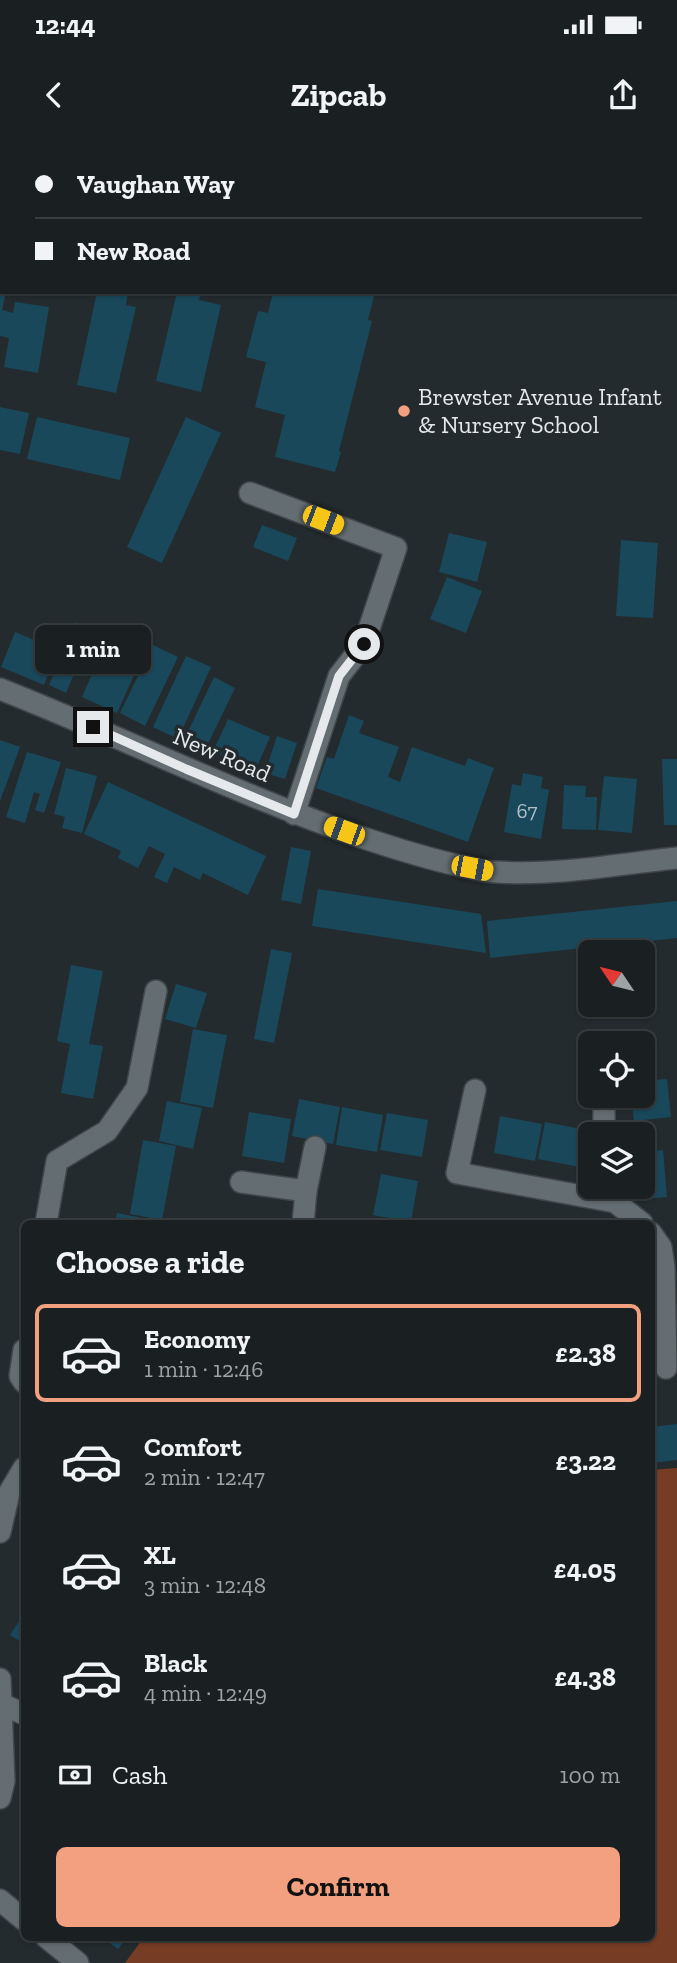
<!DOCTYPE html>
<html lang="en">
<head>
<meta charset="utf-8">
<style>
  body { margin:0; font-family:"Zilla Slab",serif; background:#272d2f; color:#f1f3f6; height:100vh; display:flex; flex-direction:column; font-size:26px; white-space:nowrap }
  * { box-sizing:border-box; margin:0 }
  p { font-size:23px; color:#9fa3a5 }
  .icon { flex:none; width:38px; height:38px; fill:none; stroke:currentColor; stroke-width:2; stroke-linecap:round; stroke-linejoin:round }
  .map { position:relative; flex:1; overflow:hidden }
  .drawer { position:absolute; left:21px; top:1080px; width:634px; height:721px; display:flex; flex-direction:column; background:#1a2022; border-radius:10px; box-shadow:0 2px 5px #0004,0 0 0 2px #383e40 }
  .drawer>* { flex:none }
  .banner { position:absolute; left:0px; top:0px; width:677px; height:154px; box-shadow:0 2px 5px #0004,0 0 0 2px #383e40; display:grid; align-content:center; height:154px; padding:0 35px; background:#1a2022 }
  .needle { width:46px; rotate:305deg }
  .fabs { position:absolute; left:578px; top:800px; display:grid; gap:14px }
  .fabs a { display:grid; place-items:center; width:77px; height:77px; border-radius:10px; background:#1a2022; box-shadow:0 2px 5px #0004,0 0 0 2px #383e40; font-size:35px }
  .end { position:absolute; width:32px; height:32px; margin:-16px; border:9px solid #e5e9ec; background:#111; box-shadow:0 0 0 4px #111 }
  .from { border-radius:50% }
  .bubble { position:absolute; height:49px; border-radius:10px; background:#1a2022; box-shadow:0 2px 5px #0004,0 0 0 2px #383e40; font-size:23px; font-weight:700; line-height:49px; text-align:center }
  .car { position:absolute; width:21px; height:42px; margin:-21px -10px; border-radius:9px; box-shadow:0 0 5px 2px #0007; background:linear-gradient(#f5c518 24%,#345 0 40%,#f5c518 0 76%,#345 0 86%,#f5c518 0) }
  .banner b { display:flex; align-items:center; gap:24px; height:66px; font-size:26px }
  .banner b+b { border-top:2px solid #383e40 }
  .banner i { width:18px; height:18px; background:#f1f3f6 }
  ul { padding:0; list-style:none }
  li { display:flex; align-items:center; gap:21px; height:98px; margin:0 14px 10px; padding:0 21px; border:4px solid transparent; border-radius:10px }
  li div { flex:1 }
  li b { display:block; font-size:26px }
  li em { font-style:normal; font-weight:700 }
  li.current { border-color:#f2a07f }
  li>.icon { width:63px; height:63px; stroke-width:1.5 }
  h2 { padding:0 35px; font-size:32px; line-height:84px }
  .pay { display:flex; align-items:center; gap:18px; height:77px; padding:0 35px; font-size:26px }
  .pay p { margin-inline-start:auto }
  .action { display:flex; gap:14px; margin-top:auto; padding:14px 35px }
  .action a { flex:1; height:80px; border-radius:10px; background:#f2a07f; color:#111; font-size:28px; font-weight:700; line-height:80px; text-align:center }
  .status { display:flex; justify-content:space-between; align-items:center; height:49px; padding:0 35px; background:#1a2022; direction:ltr }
  .status svg { height:19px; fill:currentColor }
  header { display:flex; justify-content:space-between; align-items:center; height:91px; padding:0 35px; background:#1a2022; font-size:32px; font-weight:700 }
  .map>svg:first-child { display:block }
  .green { fill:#773c24 }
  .building { fill:#19485b }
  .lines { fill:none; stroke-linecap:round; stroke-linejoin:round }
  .minor-casing { stroke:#404649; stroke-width:24 }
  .minor { stroke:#646d71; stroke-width:21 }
  .route { stroke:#e5e9ec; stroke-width:9 }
  .poi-dot { fill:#f2a07f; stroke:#232b2e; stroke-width:2.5 }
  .labels { text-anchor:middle; stroke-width:7; stroke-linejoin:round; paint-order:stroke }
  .number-label { font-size:21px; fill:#b2c1c8 }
  .poi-label { font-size:24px; fill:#e5e9ec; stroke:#232b2e; text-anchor:start }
  .street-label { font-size:24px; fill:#e5e9ec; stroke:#232b2e }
</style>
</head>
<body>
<div class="status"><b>12:44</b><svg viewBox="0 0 49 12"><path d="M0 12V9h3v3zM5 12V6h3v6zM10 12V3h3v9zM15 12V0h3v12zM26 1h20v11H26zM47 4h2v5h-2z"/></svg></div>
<header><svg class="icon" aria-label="back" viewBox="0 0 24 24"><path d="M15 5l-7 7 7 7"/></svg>Zipcab<svg class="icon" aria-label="share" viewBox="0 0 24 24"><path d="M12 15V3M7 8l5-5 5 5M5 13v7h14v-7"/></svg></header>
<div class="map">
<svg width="677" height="1823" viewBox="0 0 677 1823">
  <rect width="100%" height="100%" fill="#232b2e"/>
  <polygon class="green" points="677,1328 677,1823 125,1823 144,1797 651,1797 651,1330"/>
  <g class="building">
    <polygon points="0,152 6,152 2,170 13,173 15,162 49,167 38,233 4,227 9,198 0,196"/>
    <polygon points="97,152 128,152 126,165 136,167 116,253 77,245"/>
    <polygon points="177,152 201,152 199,160 221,165 201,252 156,241"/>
    <polygon points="273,152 375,152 368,180 372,181 339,311 341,312 335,332 275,317 285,275 255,267 266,222 246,217 258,171 268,173"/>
    <polygon points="0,267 29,273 20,314 0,310"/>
    <polygon points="37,277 130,298 120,340 27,319"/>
    <polygon points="186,277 221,293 162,423 127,407"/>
    <polygon points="262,385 297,398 288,421 253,407"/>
    <polygon points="449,393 487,402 477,442 439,432"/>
    <polygon points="621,400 658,403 653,478 616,476"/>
    <polygon points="447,437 482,451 466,493 430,479"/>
    <polygon points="76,482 93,489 66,553 49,545"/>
    <polygon points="15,492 58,510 44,545 1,527"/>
    <polygon points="109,495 122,501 112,526 121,530 130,510 143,515 117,573 82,557"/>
    <polygon points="153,505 178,517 145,586 120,573"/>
    <polygon points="186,516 211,527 178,599 153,587"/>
    <polygon points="214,537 235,548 205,610 184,600"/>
    <polygon points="349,575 364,581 359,593 399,607 388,637 400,642 412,607 465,626 468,618 494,628 468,702 316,648 327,617 334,619"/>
    <polygon points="228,579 270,597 255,631 213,612"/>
    <polygon points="277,596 297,603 285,639 265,633"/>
    <polygon points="0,600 20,607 0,661"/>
    <polygon points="27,612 61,622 44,673 35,670 40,654 34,652 25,683 6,677"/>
    <polygon points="662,619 677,619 677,685 664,685"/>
    <polygon points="66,628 97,636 82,693 62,688 65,677 54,674"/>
    <polygon points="523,633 543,637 541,648 549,650 541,699 504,692 512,644 521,646"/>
    <polygon points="604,636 637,639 632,693 598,690"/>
    <polygon points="108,642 266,716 248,755 203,733 200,740 174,727 167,743 154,737 165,714 149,706 138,728 118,718 121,711 84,694"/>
    <polygon points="564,645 586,646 585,657 597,657 596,690 562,689"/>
    <polygon points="291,707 311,711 301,764 281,760"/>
    <polygon points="318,749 481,774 486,813 312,786"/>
    <polygon points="677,761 677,798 490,818 487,781"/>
    <polygon points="271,809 292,813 274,903 254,899"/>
    <polygon points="71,825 103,831 89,904 103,906 93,959 61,953 70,904 57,901"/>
    <polygon points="176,844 207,853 196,888 165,879"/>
    <polygon points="193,889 227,895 213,968 180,962"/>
    <polygon points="667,939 671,977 634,981 631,956 642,956 642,941"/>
    <polygon points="299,959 340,967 333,1004 292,996"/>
    <polygon points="167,961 202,968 193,1009 159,1001"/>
    <polygon points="342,967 383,975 377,1012 336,1005"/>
    <polygon points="249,972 291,979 284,1023 242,1016"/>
    <polygon points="387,973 428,980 422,1017 380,1010"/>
    <polygon points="500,976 542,984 535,1021 494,1013"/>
    <polygon points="545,982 586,990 580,1027 538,1019"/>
    <polygon points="143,1000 176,1006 162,1080 130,1074"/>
    <polygon points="663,1010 667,1057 620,1061 618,1046 642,1046 642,1012"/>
    <polygon points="381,1034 418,1041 411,1082 373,1075"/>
    <polygon points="117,1073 152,1080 151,1083 115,1083"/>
    <polygon points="677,1284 677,1320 651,1323 651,1287"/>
    <polygon points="24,1474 24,1504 10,1495"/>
    <polygon points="102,1797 127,1797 118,1809"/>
  </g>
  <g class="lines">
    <defs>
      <g id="minor">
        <polyline points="0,99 2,99"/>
        <polyline points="250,353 396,408 364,504 339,536 294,674"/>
        <path d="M0,549C117,595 230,651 349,693C387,706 426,719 466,727C476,729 487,732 497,732C557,736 618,724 677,718"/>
        <polyline points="475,950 457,1033 615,1062 642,1083"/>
        <polyline points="604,994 604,956"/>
        <polyline points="241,1042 306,1051 303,1083"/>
        <polyline points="306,1051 315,1007"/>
        <polyline points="46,1083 57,1021 107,991 137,948 156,851"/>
        <polyline points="651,1093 661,1107 664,1127 666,1228"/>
        <polyline points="24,1210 20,1236 24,1242"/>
        <polyline points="0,1392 9,1353 24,1328"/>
        <polyline points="0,1539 4,1641 0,1658"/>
        <polyline points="1,1564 24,1574"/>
        <polyline points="0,1760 24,1780"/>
        <polyline points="46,1797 78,1823"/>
      </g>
    </defs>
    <use href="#minor" class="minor-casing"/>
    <use href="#minor" class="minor"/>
  </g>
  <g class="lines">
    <polyline class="route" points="93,587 186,629 294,674 339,536 364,504"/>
  </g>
  <circle class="poi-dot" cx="404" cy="271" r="7"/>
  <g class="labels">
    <g class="number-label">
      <text x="527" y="678">67</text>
    </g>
    <g class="poi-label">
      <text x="418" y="265">Brewster Avenue Infant<tspan x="418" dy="28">&amp; Nursery School</tspan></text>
    </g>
    <g class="street-label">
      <text transform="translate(222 615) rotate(23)" y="8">New Road</text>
    </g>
  </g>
</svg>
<div class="fabs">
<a><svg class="needle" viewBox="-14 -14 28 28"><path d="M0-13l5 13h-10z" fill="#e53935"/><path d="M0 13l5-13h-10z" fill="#9fa3a5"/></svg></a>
<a><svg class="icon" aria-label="locate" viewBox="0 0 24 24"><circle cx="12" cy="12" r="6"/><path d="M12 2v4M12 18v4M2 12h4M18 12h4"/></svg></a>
<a><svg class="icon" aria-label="layers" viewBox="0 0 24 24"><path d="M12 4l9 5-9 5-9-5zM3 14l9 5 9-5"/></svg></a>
</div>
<i class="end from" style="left:364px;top:504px"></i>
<i class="end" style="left:93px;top:587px"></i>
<div class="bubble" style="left:35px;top:485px;width:116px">1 min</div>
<i class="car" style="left:323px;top:380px;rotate:111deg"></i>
<i class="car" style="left:344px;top:691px;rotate:290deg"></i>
<i class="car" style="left:472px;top:728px;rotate:101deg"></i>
<div class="banner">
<b><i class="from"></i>Vaughan Way</b>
<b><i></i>New Road</b>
</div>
<section class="drawer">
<h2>Choose a ride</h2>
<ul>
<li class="current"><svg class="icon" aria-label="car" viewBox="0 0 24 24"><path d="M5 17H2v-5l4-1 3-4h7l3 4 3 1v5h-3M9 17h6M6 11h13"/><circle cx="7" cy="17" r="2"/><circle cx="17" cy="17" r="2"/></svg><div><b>Economy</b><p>1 min · 12:46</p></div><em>£2.38</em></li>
<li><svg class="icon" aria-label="car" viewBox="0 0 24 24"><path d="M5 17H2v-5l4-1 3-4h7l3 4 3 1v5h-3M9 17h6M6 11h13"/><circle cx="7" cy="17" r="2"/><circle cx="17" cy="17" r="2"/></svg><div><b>Comfort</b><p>2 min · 12:47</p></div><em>£3.22</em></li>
<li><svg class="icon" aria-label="car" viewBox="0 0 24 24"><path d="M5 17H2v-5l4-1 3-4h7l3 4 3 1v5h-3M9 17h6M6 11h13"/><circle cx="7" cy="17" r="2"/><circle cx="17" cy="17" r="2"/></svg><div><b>XL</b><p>3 min · 12:48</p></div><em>£4.05</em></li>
<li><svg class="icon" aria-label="car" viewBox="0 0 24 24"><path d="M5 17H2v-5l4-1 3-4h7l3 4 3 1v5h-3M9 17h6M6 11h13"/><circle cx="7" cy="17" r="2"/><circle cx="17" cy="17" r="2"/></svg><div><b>Black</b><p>4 min · 12:49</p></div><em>£4.38</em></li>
</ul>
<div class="pay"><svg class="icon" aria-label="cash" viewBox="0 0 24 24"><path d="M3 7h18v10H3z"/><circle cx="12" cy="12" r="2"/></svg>Cash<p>100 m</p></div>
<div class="action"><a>Confirm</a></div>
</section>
</div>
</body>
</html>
